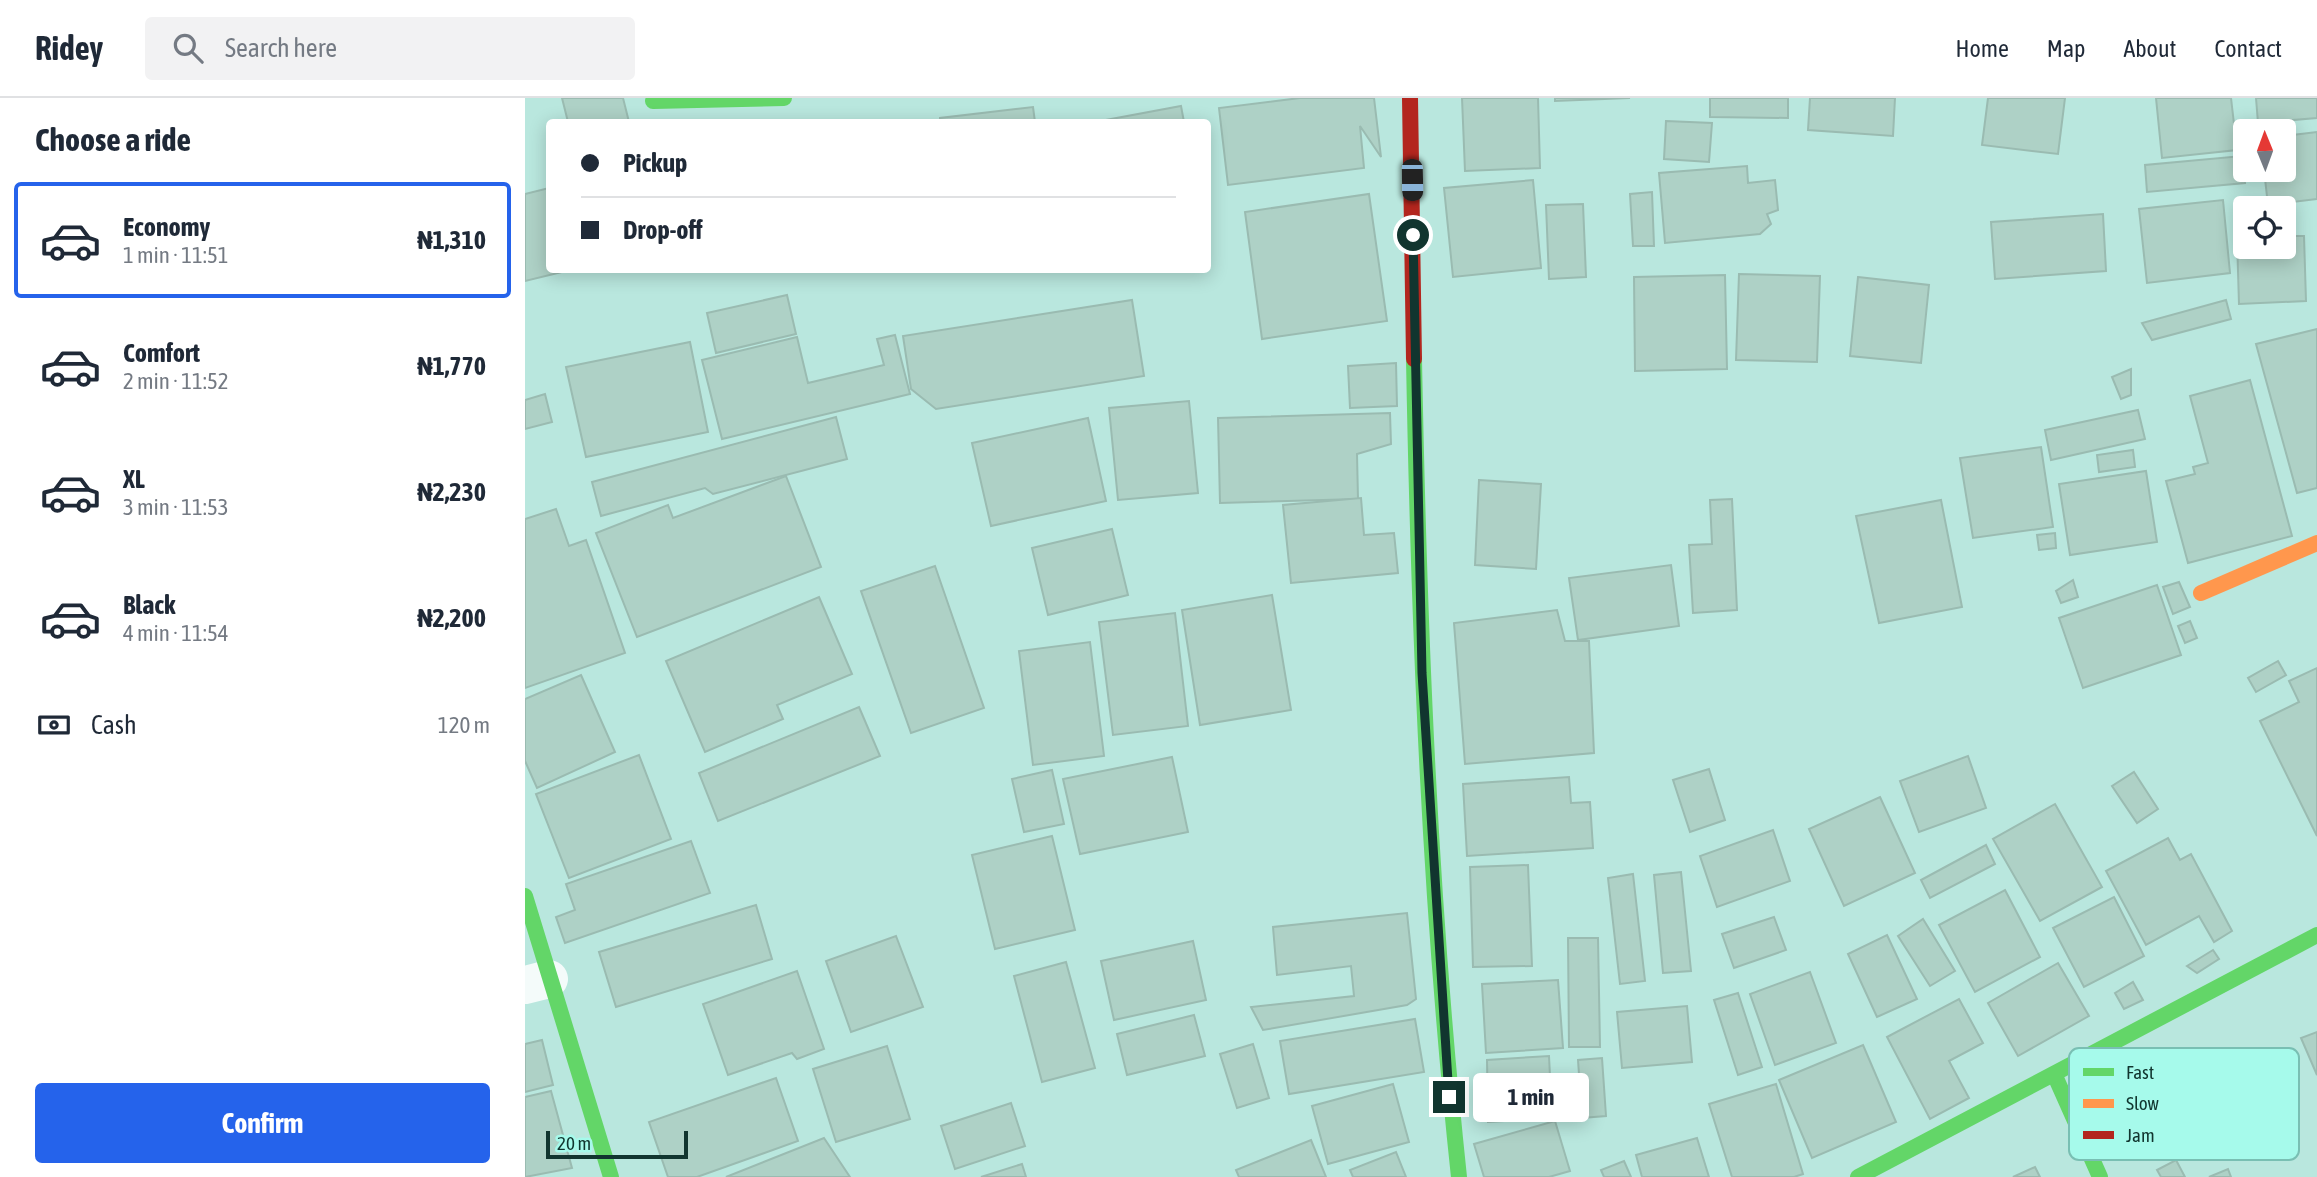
<!DOCTYPE html>
<html lang="en">
<head>
<meta charset="utf-8">
<style>
  body { margin:0; font-family:"Asap Condensed",sans-serif; background:#f2f2f3; color:#1f2937; height:100vh; display:flex; flex-direction:column; font-size:26px; white-space:nowrap }
  * { box-sizing:border-box; margin:0 }
  p { font-size:23px; color:#747a83 }
  .icon { flex:none; width:38px; height:38px; fill:none; stroke:currentColor; stroke-width:2; stroke-linecap:round; stroke-linejoin:round }
  .map { position:relative; flex:1; overflow:hidden }
  .side { display:flex; flex-direction:column; background:#fff; width:525px }
  .side>* { flex:none }
  .hud { position:absolute; left:21px; top:21px; width:665px; height:154px; border-radius:7px; box-shadow:0 4px 18px #0003; display:grid; align-content:center; height:154px; padding:0 35px; background:#fff }
  .needle { width:46px; rotate:359deg }
  .tools { position:absolute; left:1708px; top:21px; display:grid; gap:14px }
  .tools a { display:grid; place-items:center; width:63px; height:63px; border-radius:7px; background:#fff; box-shadow:0 4px 18px #0003; font-size:35px }
  .scale { position:absolute; left:21px; bottom:18px; width:142px; box-sizing:border-box; padding-left:7px; border:4px solid #11352f; border-top:0; font-size:19px; line-height:24px; white-space:nowrap; color:#11352f; -webkit-text-stroke:5px #a6faeb; paint-order:stroke }
  .end { position:absolute; width:32px; height:32px; margin:-16px; border:9px solid #11352f; background:#fff; box-shadow:0 0 0 4px #fff }
  .from { border-radius:50% }
  .bubble { position:absolute; height:49px; border-radius:7px; background:#fff; box-shadow:0 4px 18px #0003; font-size:23px; font-weight:700; line-height:49px; text-align:center }
  .car { position:absolute; width:21px; height:42px; margin:-21px -10px; border-radius:9px; box-shadow:0 0 5px 2px #0007; background:linear-gradient(#222 24%,#8ab4d8 0 40%,#222 0 76%,#8ab4d8 0 86%,#222 0) }
  .hud b { display:flex; align-items:center; gap:24px; height:66px; font-size:26px }
  .hud b+b { border-top:2px solid #e0e1e3 }
  .hud i { width:18px; height:18px; background:#1f2937 }
  ul { padding:0; list-style:none }
  li { display:flex; align-items:center; gap:21px; height:116px; margin:0 14px 10px; padding:0 21px; border:4px solid transparent; border-radius:7px }
  li div { flex:1 }
  li b { display:block; font-size:26px }
  li em { font-style:normal; font-weight:700 }
  li.active { border-color:#2563eb }
  li>.icon { width:63px; height:63px; stroke-width:1.5 }
  h2 { padding:0 35px; font-size:32px; line-height:84px }
  .pay { display:flex; align-items:center; gap:18px; height:77px; padding:0 35px; font-size:26px }
  .pay p { margin-inline-start:auto }
  .cta { display:flex; gap:14px; margin-top:auto; padding:14px 35px }
  .cta a { flex:1; height:80px; border-radius:7px; background:#2563eb; color:#fff; font-size:28px; font-weight:700; line-height:80px; text-align:center }
  header { display:flex; align-items:center; gap:42px; box-sizing:border-box; height:98px; padding:0 35px; background:#fff; border-bottom:2px solid #e0e1e3 }
  header strong { font-size:33px }
  nav { display:flex; gap:38px; margin-inline-start:auto; font-size:24px }
  .search { width:490px; height:63px; background:#f2f2f3; display:flex; align-items:center; gap:18px; box-sizing:border-box; padding:0 24px; border-radius:7px; color:#747a83; font-size:26px }
  main { display:flex; flex:1; min-height:0 }
  .map>svg:first-child { display:block }
  .building { fill:#aed1c6; stroke:#9abbb1; stroke-width:2 }
  .lines { fill:none; stroke-linecap:round; stroke-linejoin:round }
  .street { stroke:#f4fbfa; stroke-width:38 }
  .fast { stroke:#63d668; stroke-width:16 }
  .slow { stroke:#ff974d; stroke-width:16 }
  .jam { stroke:#b3261e; stroke-width:16 }
  .route { stroke:#11352f; stroke-width:9 }
  .key { fill:#a6faeb; stroke:#79bfb3; stroke-width:2 }
  .key-label { font-size:19px; fill:#11352f }
</style>
</head>
<body>
<header>
<strong>Ridey</strong>
<div class="search"><svg class="icon" aria-label="search" viewBox="0 0 24 24"><circle cx="10" cy="10" r="6"/><path d="M15 15l6 6"/></svg>Search here</div>
<nav><a>Home</a><a>Map</a><a>About</a><a>Contact</a></nav>
</header>
<main>
<section class="side">
<h2>Choose a ride</h2>
<ul>
<li class="active"><svg class="icon" aria-label="car" viewBox="0 0 24 24"><path d="M5 17H2v-5l4-1 3-4h7l3 4 3 1v5h-3M9 17h6M6 11h13"/><circle cx="7" cy="17" r="2"/><circle cx="17" cy="17" r="2"/></svg><div><b>Economy</b><p>1 min · 11:51</p></div><em>₦1,310</em></li>
<li><svg class="icon" aria-label="car" viewBox="0 0 24 24"><path d="M5 17H2v-5l4-1 3-4h7l3 4 3 1v5h-3M9 17h6M6 11h13"/><circle cx="7" cy="17" r="2"/><circle cx="17" cy="17" r="2"/></svg><div><b>Comfort</b><p>2 min · 11:52</p></div><em>₦1,770</em></li>
<li><svg class="icon" aria-label="car" viewBox="0 0 24 24"><path d="M5 17H2v-5l4-1 3-4h7l3 4 3 1v5h-3M9 17h6M6 11h13"/><circle cx="7" cy="17" r="2"/><circle cx="17" cy="17" r="2"/></svg><div><b>XL</b><p>3 min · 11:53</p></div><em>₦2,230</em></li>
<li><svg class="icon" aria-label="car" viewBox="0 0 24 24"><path d="M5 17H2v-5l4-1 3-4h7l3 4 3 1v5h-3M9 17h6M6 11h13"/><circle cx="7" cy="17" r="2"/><circle cx="17" cy="17" r="2"/></svg><div><b>Black</b><p>4 min · 11:54</p></div><em>₦2,200</em></li>
</ul>
<div class="pay"><svg class="icon" aria-label="cash" viewBox="0 0 24 24"><path d="M3 7h18v10H3z"/><circle cx="12" cy="12" r="2"/></svg>Cash<p>120 m</p></div>
<div class="cta"><a>Confirm</a></div>
</section>
<div class="map">
<svg width="1792" height="1079" viewBox="0 0 1792 1079">
  <rect width="100%" height="100%" fill="#b9e7de"/>
  <g class="building">
    <polygon points="37,0 98,0 104,24 43,24"/>
    <polygon points="775,0 849,0 856,59 835,28 839,70 703,87 694,10"/>
    <polygon points="937,0 1013,0 1015,70 940,73"/>
    <polygon points="1030,0 1105,0 1030,3"/>
    <polygon points="1185,0 1263,0 1263,20 1185,19"/>
    <polygon points="1285,0 1370,0 1368,38 1283,32"/>
    <polygon points="1463,0 1540,0 1533,56 1457,47"/>
    <polygon points="1631,0 1706,0 1712,52 1637,60"/>
    <polygon points="1731,0 1792,0 1792,20 1733,25"/>
    <polygon points="656,8 659,24 570,24"/>
    <polygon points="508,9 510,24 415,24 415,20"/>
    <polygon points="1141,23 1187,25 1184,64 1139,61"/>
    <polygon points="1792,34 1792,101 1743,107 1739,72 1759,72 1759,38"/>
    <polygon points="1717,58 1720,85 1622,94 1620,67"/>
    <polygon points="1222,68 1223,85 1250,82 1253,112 1242,116 1246,126 1235,136 1140,145 1134,75"/>
    <polygon points="1008,82 1016,170 928,179 919,90"/>
    <polygon points="24,90 24,172 45,172 0,183 0,96"/>
    <polygon points="1127,94 1129,148 1108,148 1105,96"/>
    <polygon points="844,96 862,223 737,241 720,114"/>
    <polygon points="1698,102 1705,175 1622,185 1614,111"/>
    <polygon points="1058,106 1061,179 1024,181 1021,107"/>
    <polygon points="1578,116 1581,173 1470,181 1466,124"/>
    <polygon points="1759,138 1779,138 1781,203 1714,206 1712,140 1720,140 1720,149 1759,149"/>
    <polygon points="1214,176 1295,178 1292,264 1211,262"/>
    <polygon points="1200,177 1202,271 1110,273 1109,179"/>
    <polygon points="1333,179 1404,187 1396,265 1325,258"/>
    <polygon points="262,197 271,236 191,255 182,215"/>
    <polygon points="607,202 619,278 411,311 386,291 378,238"/>
    <polygon points="1701,202 1706,221 1627,242 1617,225"/>
    <polygon points="1792,231 1792,390 1772,395 1731,246"/>
    <polygon points="370,237 385,296 197,341 177,262 272,239 283,285 359,267 352,241"/>
    <polygon points="165,244 183,334 61,359 41,269"/>
    <polygon points="871,265 872,308 825,310 823,268"/>
    <polygon points="1606,271 1606,297 1596,301 1587,279"/>
    <polygon points="1725,282 1767,438 1663,465 1641,383 1670,376 1668,369 1683,365 1665,298"/>
    <polygon points="20,296 27,324 0,331 0,302"/>
    <polygon points="664,303 673,395 593,402 584,310"/>
    <polygon points="1613,312 1620,341 1526,362 1520,332"/>
    <polygon points="865,315 866,346 832,356 833,401 695,405 693,320"/>
    <polygon points="311,319 322,361 188,396 180,390 76,418 67,384"/>
    <polygon points="563,320 581,403 466,428 447,345"/>
    <polygon points="1516,349 1528,429 1448,440 1435,360"/>
    <polygon points="1608,352 1610,369 1574,374 1572,357"/>
    <polygon points="1621,373 1632,444 1545,457 1534,386"/>
    <polygon points="261,378 296,469 112,539 71,435 143,407 148,420"/>
    <polygon points="954,382 1016,386 1011,471 950,467"/>
    <polygon points="836,400 839,437 869,435 873,475 766,485 758,407"/>
    <polygon points="1207,401 1212,512 1168,515 1164,447 1187,446 1185,402"/>
    <polygon points="1416,402 1437,509 1354,525 1331,418"/>
    <polygon points="31,411 44,448 61,442 100,555 0,590 0,421"/>
    <polygon points="587,431 603,497 523,517 507,450"/>
    <polygon points="1530,435 1531,450 1514,452 1512,437"/>
    <polygon points="1146,467 1154,528 1053,542 1044,480"/>
    <polygon points="410,468 459,610 386,635 336,493"/>
    <polygon points="1548,482 1553,499 1536,505 1531,493"/>
    <polygon points="1654,484 1665,509 1648,516 1638,489"/>
    <polygon points="1632,487 1656,557 1558,590 1534,520"/>
    <polygon points="747,497 766,612 675,627 657,512"/>
    <polygon points="294,499 327,576 252,607 258,621 180,654 141,563"/>
    <polygon points="1032,512 1040,543 1064,543 1069,655 940,666 929,525"/>
    <polygon points="650,515 663,628 588,637 574,524"/>
    <polygon points="1665,523 1672,540 1660,545 1653,528"/>
    <polygon points="565,544 579,658 508,667 494,553"/>
    <polygon points="1753,563 1761,577 1731,594 1723,580"/>
    <polygon points="1792,570 1792,738 1735,623 1774,604 1764,583"/>
    <polygon points="56,577 90,654 12,690 0,663 0,601"/>
    <polygon points="334,609 355,658 193,723 174,675"/>
    <polygon points="114,657 146,741 44,780 11,696"/>
    <polygon points="1443,658 1461,710 1394,734 1375,683"/>
    <polygon points="647,659 663,734 555,756 538,681"/>
    <polygon points="1184,671 1200,722 1165,734 1148,682"/>
    <polygon points="527,672 539,726 499,734 487,681"/>
    <polygon points="1609,674 1633,711 1612,725 1587,688"/>
    <polygon points="1044,679 1046,705 1065,704 1068,750 942,758 938,686"/>
    <polygon points="1355,699 1390,775 1319,808 1284,731"/>
    <polygon points="1530,706 1577,789 1515,823 1468,741"/>
    <polygon points="1248,732 1265,783 1192,809 1175,758"/>
    <polygon points="527,738 550,832 470,851 447,757"/>
    <polygon points="1643,740 1655,762 1666,756 1707,833 1689,844 1674,818 1621,847 1581,773"/>
    <polygon points="166,743 185,795 40,845 31,819 50,812 41,786"/>
    <polygon points="1461,747 1470,766 1405,800 1396,782"/>
    <polygon points="1003,767 1007,868 948,869 945,769"/>
    <polygon points="1156,774 1166,873 1138,875 1129,777"/>
    <polygon points="1108,776 1120,883 1095,886 1083,780"/>
    <polygon points="1480,792 1515,859 1450,894 1414,827"/>
    <polygon points="1589,799 1619,858 1559,889 1528,830"/>
    <polygon points="231,807 247,861 91,909 74,854"/>
    <polygon points="882,815 891,901 882,907 738,932 726,909 829,898 826,868 752,877 748,829"/>
    <polygon points="1249,819 1261,852 1209,870 1197,836"/>
    <polygon points="1398,821 1430,873 1405,888 1373,838"/>
    <polygon points="1362,837 1392,901 1352,919 1323,856"/>
    <polygon points="371,838 398,909 326,934 301,863"/>
    <polygon points="1043,840 1073,840 1075,949 1044,949"/>
    <polygon points="668,843 681,902 589,922 576,863"/>
    <polygon points="1688,852 1694,861 1672,875 1662,868"/>
    <polygon points="541,864 570,970 517,984 489,878"/>
    <polygon points="1533,865 1564,918 1493,958 1463,905"/>
    <polygon points="272,873 299,951 272,961 267,955 203,977 178,906"/>
    <polygon points="1285,874 1311,945 1250,967 1225,896"/>
    <polygon points="1033,882 1038,950 961,955 957,886"/>
    <polygon points="1608,884 1618,902 1599,911 1590,895"/>
    <polygon points="1213,895 1237,969 1213,977 1189,902"/>
    <polygon points="1434,901 1458,945 1424,963 1444,1000 1405,1021 1362,939"/>
    <polygon points="1162,908 1167,964 1097,970 1092,914"/>
    <polygon points="669,917 680,958 602,977 592,936"/>
    <polygon points="890,921 899,974 764,996 755,943"/>
    <polygon points="1792,934 1792,977 1776,940"/>
    <polygon points="17,942 28,987 0,994 0,946"/>
    <polygon points="728,946 744,1000 712,1010 695,956"/>
    <polygon points="1338,947 1371,1024 1287,1060 1254,982"/>
    <polygon points="362,948 385,1021 311,1044 288,971"/>
    <polygon points="1024,958 1027,1020 963,1024 962,962"/>
    <polygon points="1077,960 1081,1018 1057,1020 1053,962"/>
    <polygon points="251,980 273,1043 172,1079 143,1079 124,1024"/>
    <polygon points="868,986 884,1044 803,1066 787,1008"/>
    <polygon points="1251,986 1278,1076 1269,1079 1207,1079 1184,1006"/>
    <polygon points="26,993 47,1070 0,1079 0,999"/>
    <polygon points="486,1005 500,1048 430,1071 416,1028"/>
    <polygon points="1030,1023 1045,1073 1024,1079 959,1079 949,1046"/>
    <polygon points="299,1040 325,1079 201,1079"/>
    <polygon points="1172,1040 1184,1079 1117,1079 1111,1057"/>
    <polygon points="786,1042 801,1079 714,1079 711,1072"/>
    <polygon points="871,1054 881,1079 828,1079 825,1072"/>
    <polygon points="1651,1062 1660,1079 1636,1079 1632,1072"/>
    <polygon points="1099,1063 1106,1079 1079,1079 1076,1072"/>
    <polygon points="497,1066 501,1079 456,1079"/>
    <polygon points="1510,1069 1515,1079 1488,1079"/>
    <polygon points="1703,1071 1706,1079 1684,1079"/>
  </g>
  <g class="lines">
    <polyline class="street" points="0,887 24,881"/>
    <g class="fast">
      <polyline points="128,3 259,0"/>
      <path d="M889,261C894,535 905,807 934,1079"/>
      <polyline points="0,798 86,1079"/>
      <polyline points="1530,978 1575,1079"/>
      <polyline points="1333,1079 1792,837"/>
    </g>
    <polyline class="slow" points="1676,495 1792,445"/>
    <polyline class="jam" points="885,0 889,261"/>
  </g>
  <g class="lines">
    <polyline class="route" points="888,137 897,575 924,999"/>
  </g>
  <rect x="1544" y="950" width="230" height="112" rx="10" class="key"/>
  <rect x="1558" y="970" width="31" height="8" fill="#63d668"/>
  <rect x="1558" y="1001" width="31" height="9" fill="#ff974d"/>
  <rect x="1558" y="1033" width="31" height="8" fill="#b3261e"/>
  <g class="key-label">
    <text x="1601" y="981">Fast</text>
    <text x="1601" y="1012">Slow</text>
    <text x="1601" y="1044">Jam</text>
  </g>
</svg>
<div class="tools">
<a><svg class="needle" viewBox="-14 -14 28 28"><path d="M0-13l5 13h-10z" fill="#e53935"/><path d="M0 13l5-13h-10z" fill="#747a83"/></svg></a>
<a><svg class="icon" aria-label="locate" viewBox="0 0 24 24"><circle cx="12" cy="12" r="6"/><path d="M12 2v4M12 18v4M2 12h4M18 12h4"/></svg></a>
</div>
<div class="scale">20 m</div>
<i class="end from" style="left:888px;top:137px"></i>
<i class="end" style="left:924px;top:999px"></i>
<div class="bubble" style="left:948px;top:975px;width:116px">1 min</div>
<i class="car" style="left:887px;top:82px;rotate:179deg"></i>
<div class="hud">
<b><i class="from"></i>Pickup</b>
<b><i></i>Drop-off</b>
</div>
</div>
</main>
</body>
</html>
